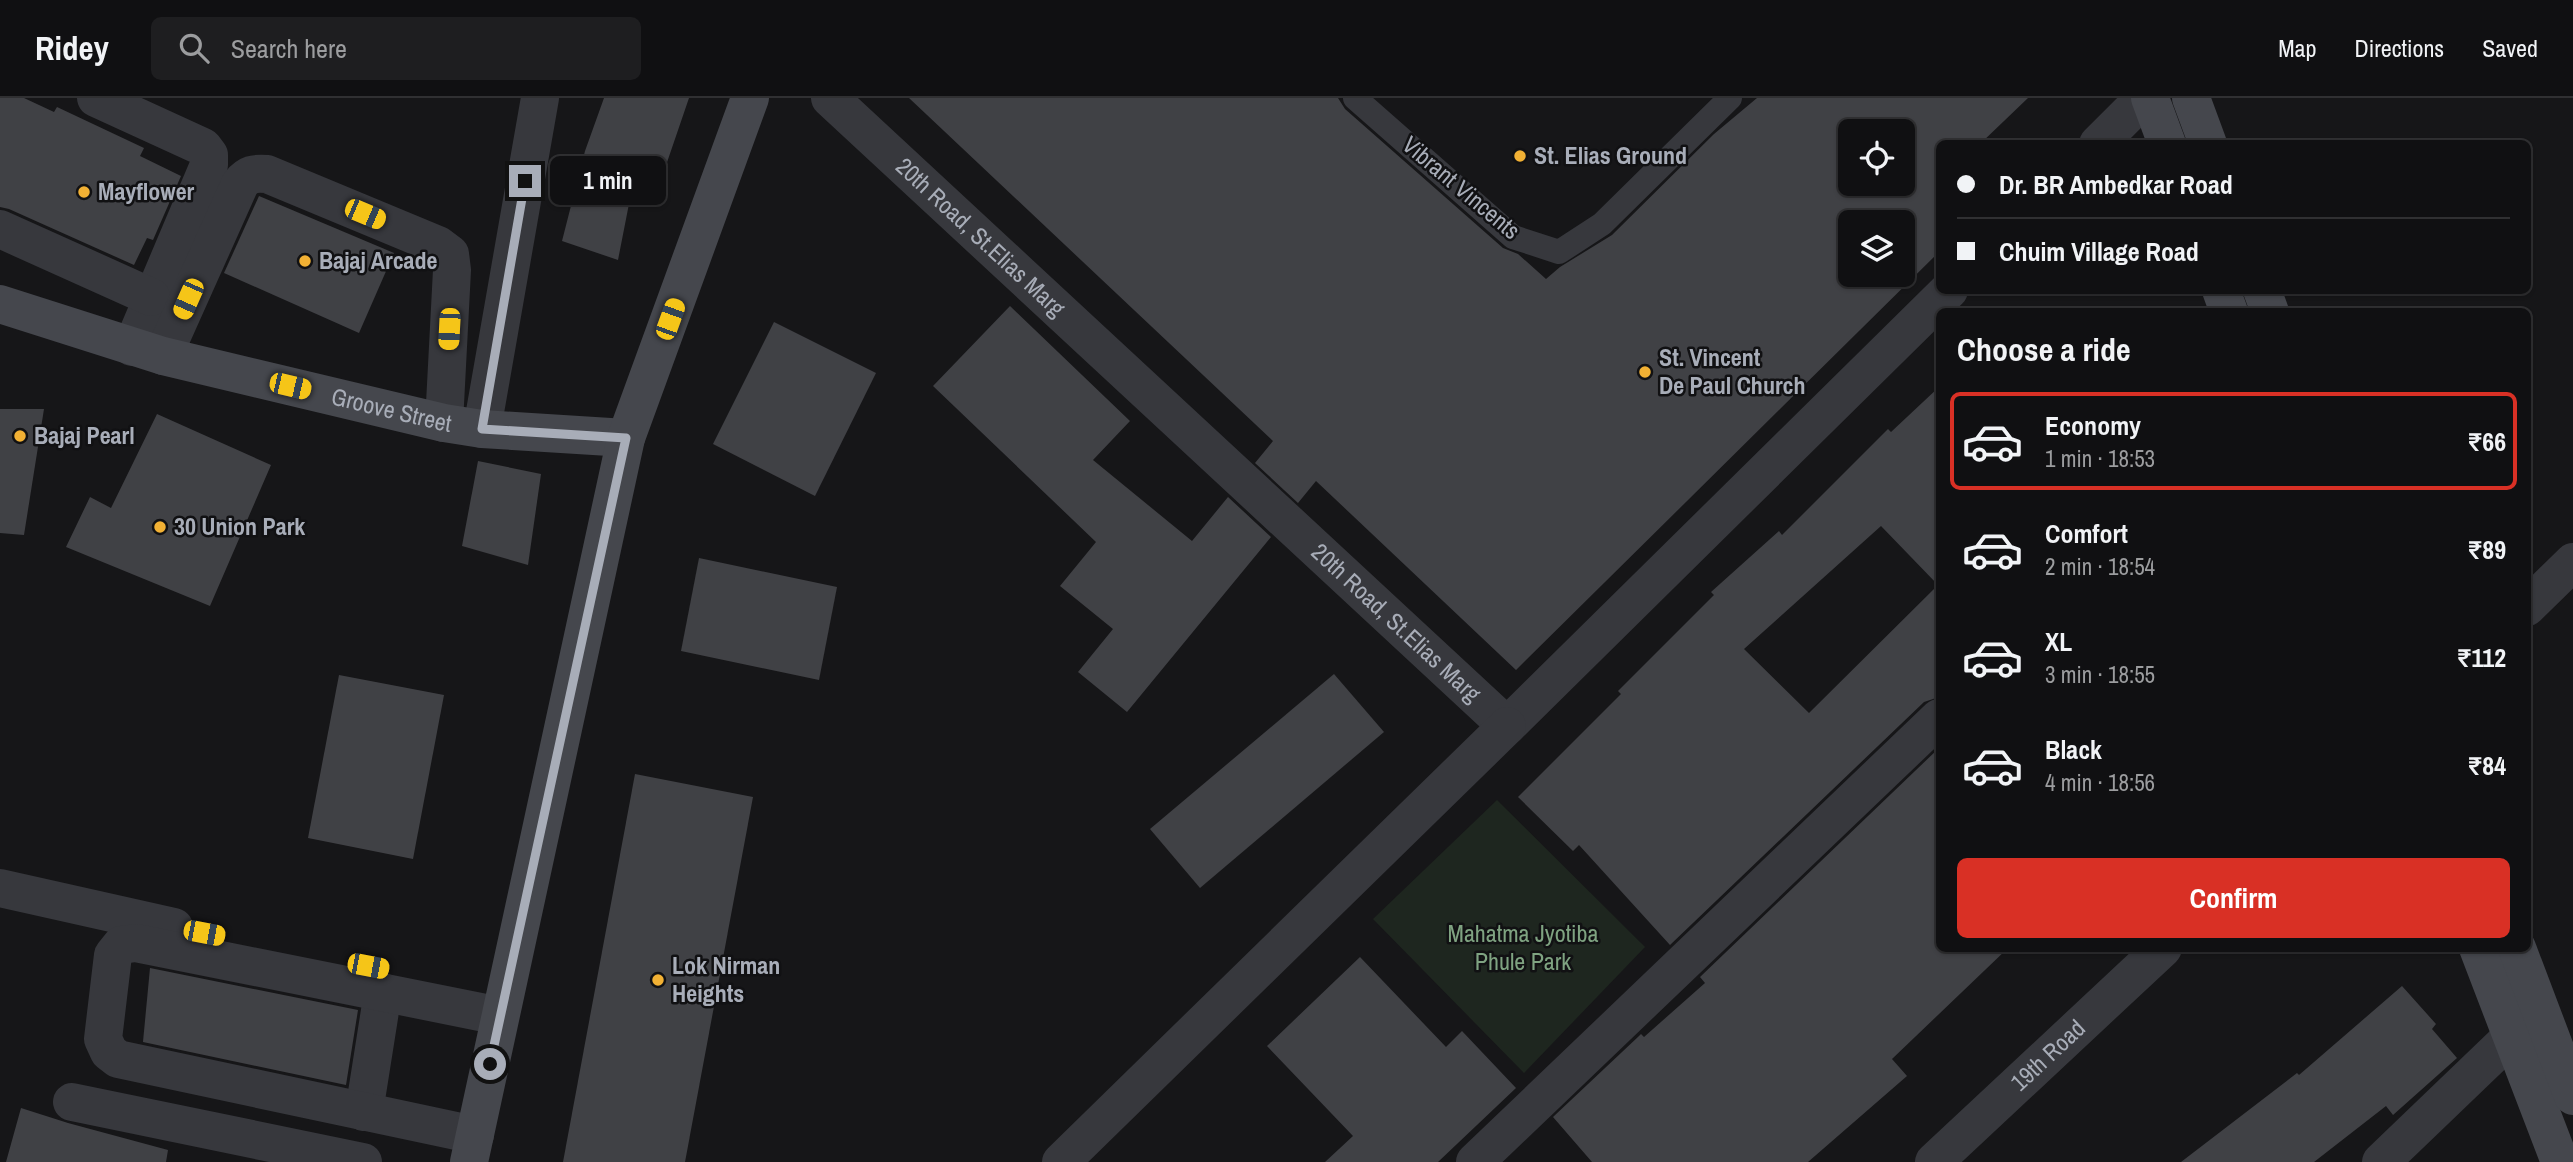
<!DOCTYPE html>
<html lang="en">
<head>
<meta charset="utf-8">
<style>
  body { margin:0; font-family:"Archivo Narrow",sans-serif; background:#1e1e20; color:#f1f3f6; height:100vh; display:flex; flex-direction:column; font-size:26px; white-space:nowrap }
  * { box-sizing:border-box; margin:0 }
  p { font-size:23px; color:#9c9d9f }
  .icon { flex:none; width:38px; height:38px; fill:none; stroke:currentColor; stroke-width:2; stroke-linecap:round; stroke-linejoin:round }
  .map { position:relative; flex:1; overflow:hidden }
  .drawer { position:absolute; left:1936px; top:210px; width:595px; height:644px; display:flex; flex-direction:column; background:#101012; border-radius:10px; box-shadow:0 2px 5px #0004,0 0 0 2px #303032 }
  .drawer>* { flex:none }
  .hud { position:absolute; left:1936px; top:42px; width:595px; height:154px; border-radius:10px; box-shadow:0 2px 5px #0004,0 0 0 2px #303032; display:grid; align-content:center; height:154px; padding:0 21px; background:#101012 }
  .controls { position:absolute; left:1838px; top:21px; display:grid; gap:14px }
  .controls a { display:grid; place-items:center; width:77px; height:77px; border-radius:10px; background:#101012; box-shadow:0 2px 5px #0004,0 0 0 2px #303032; font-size:35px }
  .end { position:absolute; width:32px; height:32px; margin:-16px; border:9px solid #a8adb8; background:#111; box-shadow:0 0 0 4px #111 }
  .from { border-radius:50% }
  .bubble { position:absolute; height:49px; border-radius:10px; background:#101012; box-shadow:0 2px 5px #0004,0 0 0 2px #303032; font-size:23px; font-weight:800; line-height:49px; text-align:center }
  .car { position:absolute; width:21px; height:42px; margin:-21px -10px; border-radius:9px; box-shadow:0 0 5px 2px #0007; background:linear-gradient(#f5c518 24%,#345 0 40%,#f5c518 0 76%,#345 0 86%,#f5c518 0) }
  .hud b { display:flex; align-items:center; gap:24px; height:66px; font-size:26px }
  .hud b+b { border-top:2px solid #303032 }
  .hud i { width:18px; height:18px; background:#f1f3f6 }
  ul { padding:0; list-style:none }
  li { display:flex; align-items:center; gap:21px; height:98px; margin:0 14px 10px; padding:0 7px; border:4px solid transparent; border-radius:10px }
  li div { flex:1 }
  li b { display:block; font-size:26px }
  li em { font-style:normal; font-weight:800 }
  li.active { border-color:#d93025 }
  li>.icon { width:63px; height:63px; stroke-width:1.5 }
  h2 { padding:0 21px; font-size:32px; line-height:84px }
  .primary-button { display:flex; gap:14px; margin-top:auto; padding:14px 21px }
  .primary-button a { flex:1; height:80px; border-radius:10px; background:#d93025; color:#fff; font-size:28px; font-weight:800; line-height:80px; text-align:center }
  header { display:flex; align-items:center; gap:42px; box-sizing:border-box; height:98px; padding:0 35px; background:#101012; border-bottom:2px solid #303032 }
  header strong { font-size:33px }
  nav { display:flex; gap:38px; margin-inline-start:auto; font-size:24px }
  .search { width:490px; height:63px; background:#1e1e20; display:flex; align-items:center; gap:18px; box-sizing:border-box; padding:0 24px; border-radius:10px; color:#9c9d9f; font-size:26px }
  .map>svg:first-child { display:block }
  .green { fill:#1e261f }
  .building { fill:#404145; fill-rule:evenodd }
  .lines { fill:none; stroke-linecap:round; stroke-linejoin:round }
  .lane { stroke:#37383d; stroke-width:24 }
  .street { stroke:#37383d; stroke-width:38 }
  .secondary { stroke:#45474d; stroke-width:38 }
  .route { stroke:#a8adb8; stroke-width:9 }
  .poi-dot { fill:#f2b134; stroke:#111113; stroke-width:2.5 }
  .labels { text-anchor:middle; stroke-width:5; stroke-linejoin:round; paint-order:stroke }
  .poi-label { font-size:24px; font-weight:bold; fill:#a8adb8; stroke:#111113; text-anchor:start }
  .street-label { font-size:24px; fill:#a8adb8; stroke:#111113 }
  .park-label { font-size:24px; fill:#7fa381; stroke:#111113 }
</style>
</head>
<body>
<header>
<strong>Ridey</strong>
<div class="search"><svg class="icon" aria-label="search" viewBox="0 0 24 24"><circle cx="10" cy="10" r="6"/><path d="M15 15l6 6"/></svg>Search here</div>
<nav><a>Map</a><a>Directions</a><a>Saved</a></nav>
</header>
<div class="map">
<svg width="2573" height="1064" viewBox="0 0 2573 1064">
  <rect width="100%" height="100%" fill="#161618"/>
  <polygon class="green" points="1497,702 1645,849 1524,975 1373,821"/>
  <g class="building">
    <polygon points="0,0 24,0 54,14 57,9 144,50 140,58 181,78 153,142 147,140 134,167 9,111 0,109"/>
    <polygon points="604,0 689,0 662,79 636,70 618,162 562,143 585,53"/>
    <path d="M909,0H1338L1345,11L1503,150L1518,156L1546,181L1560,169L1612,137L1714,36L1757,0H2028L1980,46H1939V154L1516,572L1316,383L1298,405L1255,365L1273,343ZM1850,33H1902V86H1850ZM1850,124H1902V177H1850Z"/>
    <polygon points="259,98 394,155 359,235 224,175"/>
    <polygon points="1010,208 1130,323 1093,362 1192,443 1228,399 1271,439 1127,614 1078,574 1113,531 1060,488 1096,444 933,288"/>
    <polygon points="774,224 876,275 815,398 713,346"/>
    <path d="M1939,289V599L1924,604L1670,847L1579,747L1573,753L1518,699L1621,596L1618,593L1714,497L1711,494L1779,433L1782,437L1888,331L1891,334ZM1881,428L1938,487L1809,615L1744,551Z"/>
    <polygon points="0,311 44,311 24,437 0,435"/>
    <polygon points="157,316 271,367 210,508 66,449 90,399 111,410"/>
    <polygon points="478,363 541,376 528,467 462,448"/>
    <polygon points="699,460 837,489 819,582 681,553"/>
    <polygon points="1334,576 1384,634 1200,790 1150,731"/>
    <polygon points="339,577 444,597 413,761 308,740"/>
    <polygon points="1939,650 1939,850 2008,850 1892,961 1907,978 1808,1064 1592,1064 1553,1019 1639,938 1641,936 1644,939 1705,885 1700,879"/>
    <polygon points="635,676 753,699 685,1064 563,1064"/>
    <polygon points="1360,859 1446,949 1462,933 1516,990 1438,1064 1325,1064 1353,1038 1267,948"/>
    <polygon points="150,870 358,912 346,987 143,944"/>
    <polygon points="2402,888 2436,926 2432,931 2457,960 2393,1017 2386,1008 2314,1064 2181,1064 2297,975 2299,977"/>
    <polygon points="21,1010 68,1025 168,1052 166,1064 6,1064"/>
  </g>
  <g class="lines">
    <polyline class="lane" points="1355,0 1513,139 1559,154 1602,126 1730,0"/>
    <g class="street">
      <polyline points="96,0 203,49 209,57 209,67 132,249"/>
      <path id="s1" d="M830,0L1507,628L1949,192"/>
      <polyline points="2098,46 2144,0"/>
      <polyline points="0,131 151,199"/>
      <path d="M163,258L240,86C248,76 254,75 267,76L438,147L450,156L452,172L444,325"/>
      <polyline points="482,331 540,0"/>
      <polyline points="2527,509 2573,464"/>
      <polyline points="0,790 174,829"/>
      <polyline points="72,1004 363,1064"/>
      <polyline points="364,1014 383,894"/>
      <polyline points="475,1037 118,961 109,954 103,941 113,857 121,847 136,845 500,918"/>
      <polyline points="1061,1064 1507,628"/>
      <polyline points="1475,1064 1939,620"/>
      <path id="s2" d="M1934,1064L2163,850"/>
      <polyline points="2381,1064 2533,918"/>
    </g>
    <g class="secondary">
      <polyline points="2150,0 2167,46"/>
      <polyline points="2191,0 2208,46"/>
      <polyline points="2221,192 2229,214"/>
      <polyline points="2262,192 2270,214"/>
      <path id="s3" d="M0,206L163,258L444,325L482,331L626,340"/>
      <polyline points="2478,850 2560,1064"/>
      <polyline points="2517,850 2573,998"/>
      <polyline points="469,1064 626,340 750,0"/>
    </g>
  </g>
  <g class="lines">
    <polyline class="route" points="490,966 626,340 482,331 525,83"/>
  </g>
  <g class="poi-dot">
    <circle cx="1520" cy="58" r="7"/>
    <circle cx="84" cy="94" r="7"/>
    <circle cx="305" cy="163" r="7"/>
    <circle cx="1645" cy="274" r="7"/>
    <circle cx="20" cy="338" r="7"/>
    <circle cx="160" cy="429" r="7"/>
    <circle cx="658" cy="882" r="7"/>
  </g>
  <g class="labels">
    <g class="poi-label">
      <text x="1534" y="66">St. Elias Ground</text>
      <text x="98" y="102">Mayflower</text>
      <text x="319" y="171">Bajaj Arcade</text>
      <text x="1659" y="268">St. Vincent<tspan x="1659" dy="28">De Paul Church</tspan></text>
      <text x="34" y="346">Bajaj Pearl</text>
      <text x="174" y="437">30 Union Park</text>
      <text x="672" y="876">Lok Nirman<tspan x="672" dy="28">Heights</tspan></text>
    </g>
    <g class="street-label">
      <text transform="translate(1461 90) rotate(40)" y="8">Vibrant Vincents</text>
      <text dy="8" stroke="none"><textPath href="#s1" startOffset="205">20th Road, St.Elias Marg</textPath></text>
      <text dy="8" stroke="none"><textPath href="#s3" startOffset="406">Groove Street</textPath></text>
      <text dy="8" stroke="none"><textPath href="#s1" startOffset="772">20th Road, St.Elias Marg</textPath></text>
      <text dy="8" stroke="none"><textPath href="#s2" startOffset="156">19th Road</textPath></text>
    </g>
    <g class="park-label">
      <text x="1523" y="844">Mahatma Jyotiba<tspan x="1523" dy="28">Phule Park</tspan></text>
    </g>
  </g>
</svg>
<div class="controls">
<a><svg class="icon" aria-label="locate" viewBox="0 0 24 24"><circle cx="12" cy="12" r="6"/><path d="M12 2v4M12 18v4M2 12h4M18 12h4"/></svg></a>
<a><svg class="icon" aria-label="layers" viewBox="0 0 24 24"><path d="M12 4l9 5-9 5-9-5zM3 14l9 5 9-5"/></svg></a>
</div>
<i class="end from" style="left:490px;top:966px"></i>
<i class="end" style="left:525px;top:83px"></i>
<div class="bubble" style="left:550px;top:58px;width:116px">1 min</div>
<i class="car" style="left:365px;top:116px;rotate:113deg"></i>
<i class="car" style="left:188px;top:201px;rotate:204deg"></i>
<i class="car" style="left:670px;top:221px;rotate:20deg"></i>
<i class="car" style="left:449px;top:231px;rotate:183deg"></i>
<i class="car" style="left:290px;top:288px;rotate:103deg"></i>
<i class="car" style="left:204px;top:835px;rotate:101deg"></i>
<i class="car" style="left:368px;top:868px;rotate:101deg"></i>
<div class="hud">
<b><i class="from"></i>Dr. BR Ambedkar Road</b>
<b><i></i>Chuim Village Road</b>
</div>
<section class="drawer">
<h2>Choose a ride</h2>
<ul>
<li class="active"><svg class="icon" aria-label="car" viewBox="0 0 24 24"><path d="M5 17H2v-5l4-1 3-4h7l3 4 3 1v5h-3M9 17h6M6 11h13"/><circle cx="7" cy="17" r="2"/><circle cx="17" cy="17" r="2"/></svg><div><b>Economy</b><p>1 min · 18:53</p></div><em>₹66</em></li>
<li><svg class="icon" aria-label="car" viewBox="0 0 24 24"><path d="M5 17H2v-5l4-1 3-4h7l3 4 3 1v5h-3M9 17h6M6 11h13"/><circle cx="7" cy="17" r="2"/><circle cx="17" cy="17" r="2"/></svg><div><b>Comfort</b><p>2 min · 18:54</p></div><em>₹89</em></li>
<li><svg class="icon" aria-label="car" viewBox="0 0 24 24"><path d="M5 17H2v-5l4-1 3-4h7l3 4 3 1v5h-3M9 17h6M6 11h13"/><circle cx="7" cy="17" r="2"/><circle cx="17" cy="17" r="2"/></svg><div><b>XL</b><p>3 min · 18:55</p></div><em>₹112</em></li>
<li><svg class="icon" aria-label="car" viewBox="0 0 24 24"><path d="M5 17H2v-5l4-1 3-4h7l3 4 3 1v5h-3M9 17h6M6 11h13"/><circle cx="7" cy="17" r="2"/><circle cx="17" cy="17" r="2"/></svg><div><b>Black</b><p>4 min · 18:56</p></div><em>₹84</em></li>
</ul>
<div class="primary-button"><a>Confirm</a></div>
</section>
</div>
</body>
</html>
